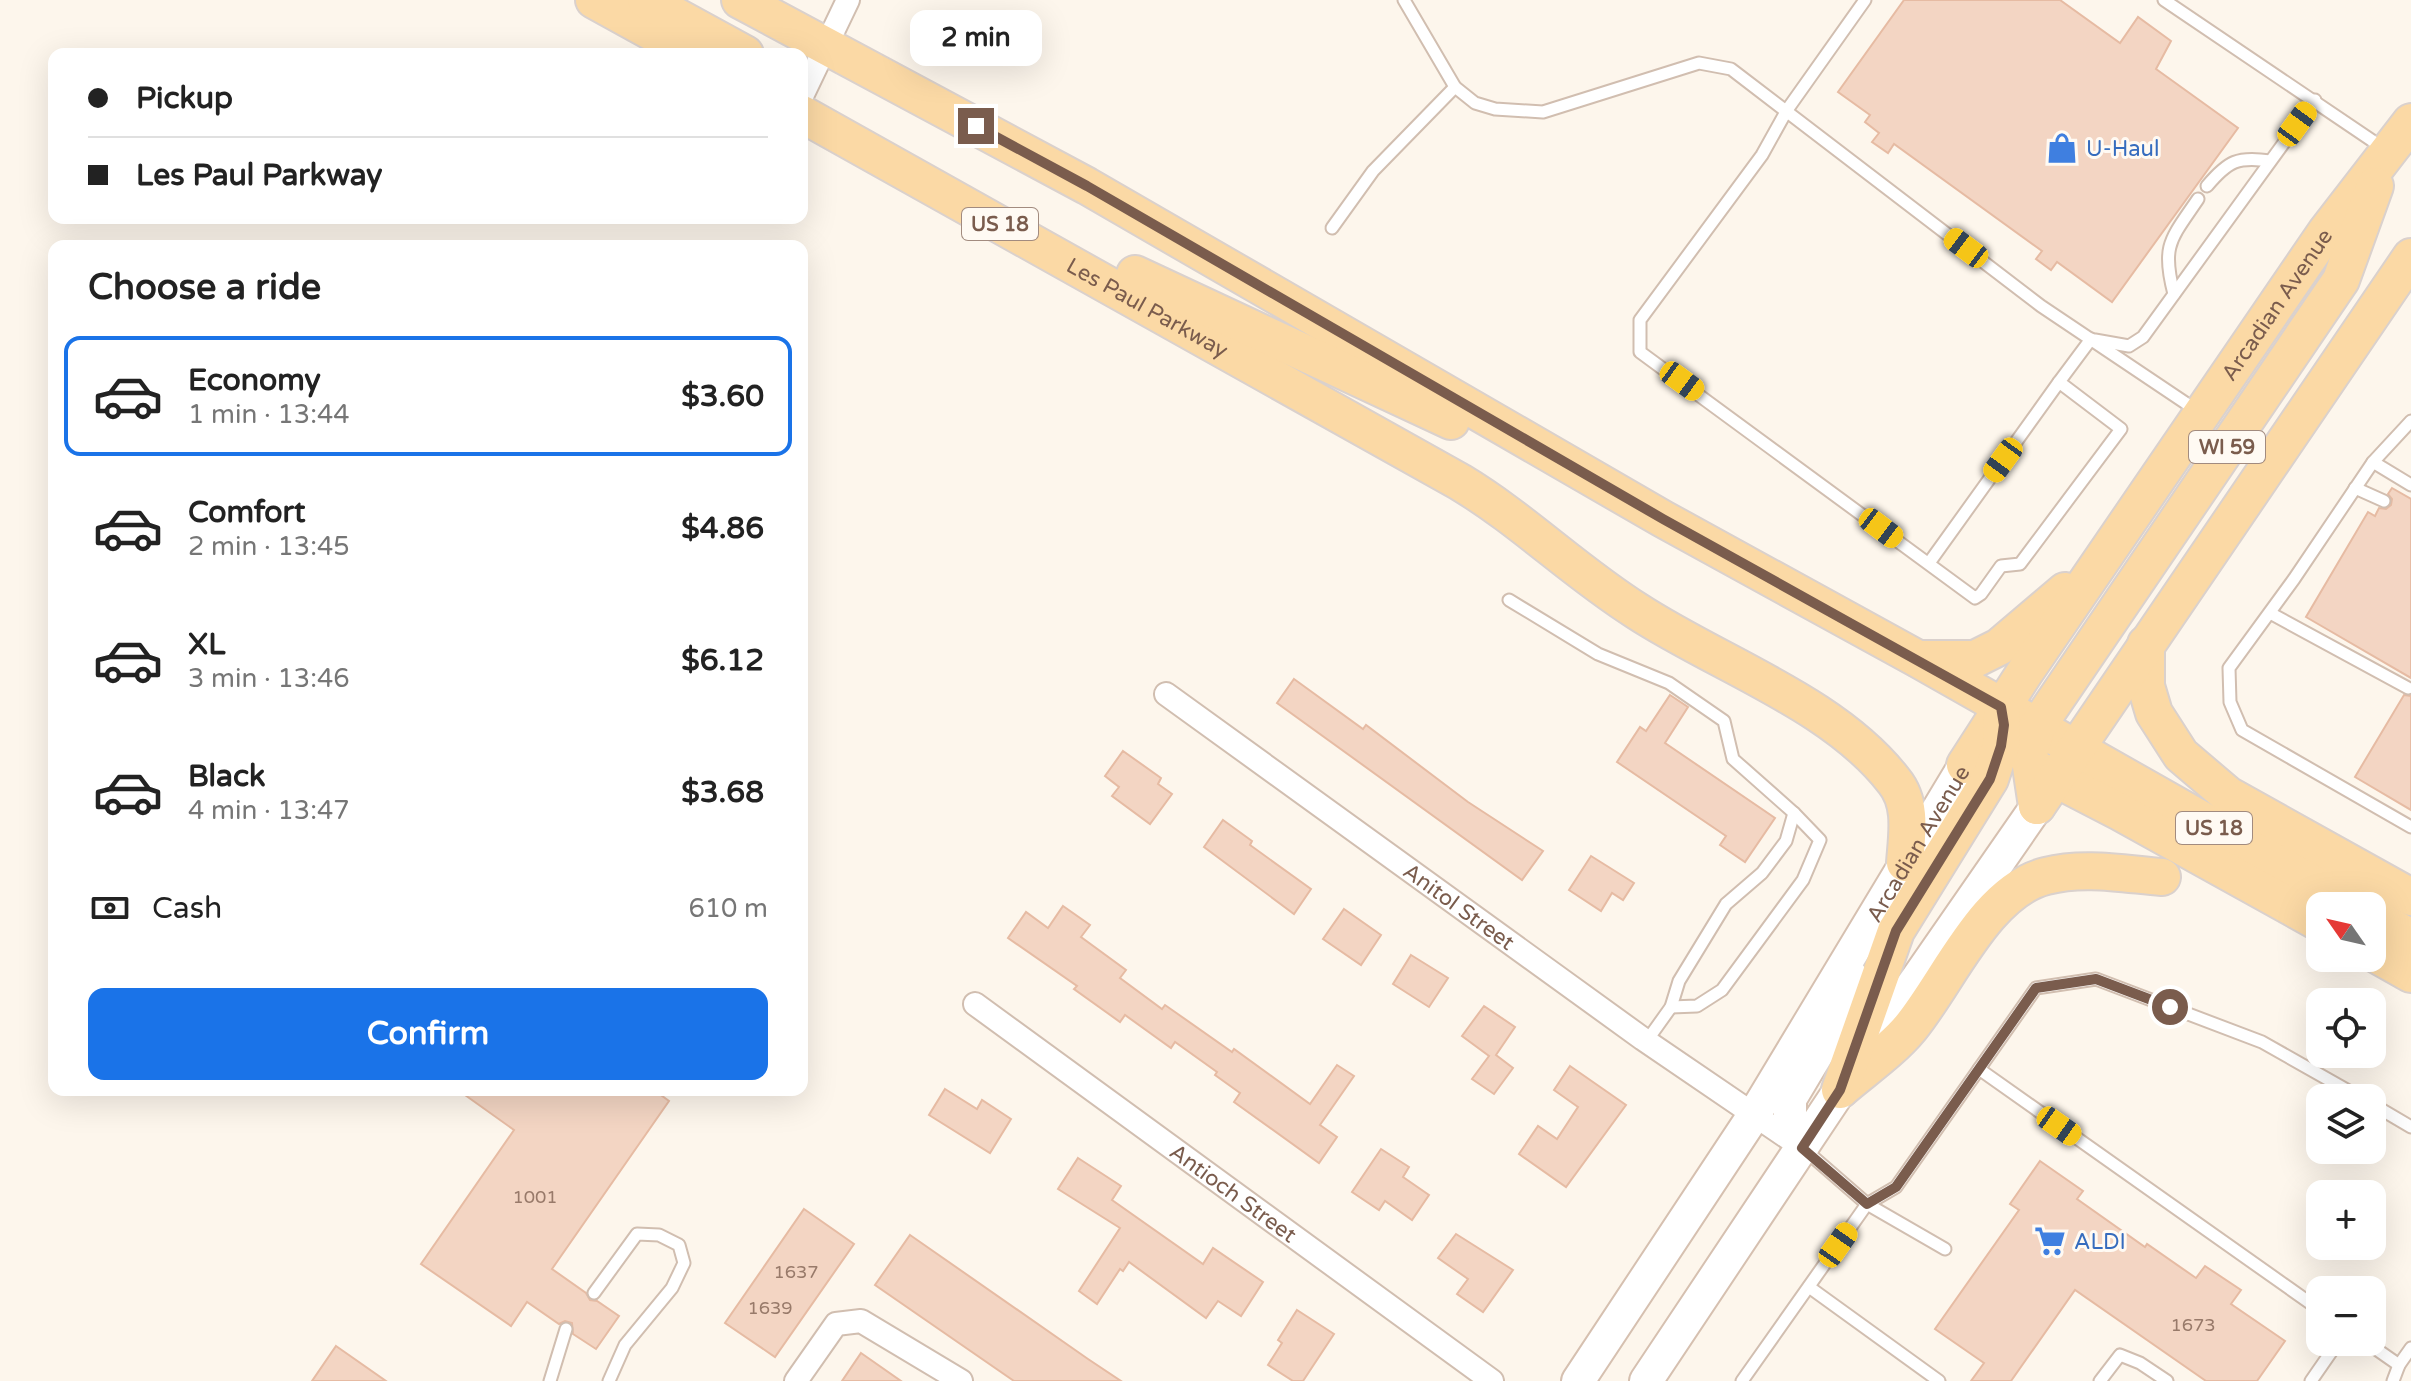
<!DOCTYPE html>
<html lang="en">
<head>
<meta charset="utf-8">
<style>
  body { margin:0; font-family:"Varela Round",sans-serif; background:#f6f6f6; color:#222; height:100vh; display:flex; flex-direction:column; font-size:30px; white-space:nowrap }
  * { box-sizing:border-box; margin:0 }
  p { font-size:26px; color:#767676 }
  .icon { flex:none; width:44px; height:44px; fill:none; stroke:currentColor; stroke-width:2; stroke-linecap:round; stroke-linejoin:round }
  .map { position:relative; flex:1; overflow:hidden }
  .drawer { position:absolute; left:48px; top:240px; width:760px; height:856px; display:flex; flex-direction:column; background:#fff; border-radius:16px; box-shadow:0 8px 32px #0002 }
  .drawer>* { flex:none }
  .guide { position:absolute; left:48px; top:48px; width:760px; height:176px; border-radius:16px; box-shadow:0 8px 32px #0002; display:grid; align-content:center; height:176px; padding:0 40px; background:#fff }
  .needle { width:52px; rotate:304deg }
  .tools { position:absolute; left:2306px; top:892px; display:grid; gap:16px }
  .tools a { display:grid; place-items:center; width:80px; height:80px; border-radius:16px; background:#fff; box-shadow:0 8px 32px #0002; font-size:40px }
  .end { position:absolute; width:36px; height:36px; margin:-18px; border:10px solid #7a5c4d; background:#fff; box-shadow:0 0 0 4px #fff }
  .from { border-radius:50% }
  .bubble { position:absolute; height:56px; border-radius:16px; background:#fff; box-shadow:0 8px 32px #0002; font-size:26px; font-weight:700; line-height:56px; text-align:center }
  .car { position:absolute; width:24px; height:48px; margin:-24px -12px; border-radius:10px; box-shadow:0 0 6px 2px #0007; background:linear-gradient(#f5c518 24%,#345 0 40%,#f5c518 0 76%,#345 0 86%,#f5c518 0) }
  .guide b { display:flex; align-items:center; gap:28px; height:76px; font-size:30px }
  .guide b+b { border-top:2px solid #e0e0e0 }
  .guide i { width:20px; height:20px; background:#222 }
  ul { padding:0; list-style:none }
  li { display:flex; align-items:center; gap:24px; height:120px; margin:0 16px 12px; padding:0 24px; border:4px solid transparent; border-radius:16px }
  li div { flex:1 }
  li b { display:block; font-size:30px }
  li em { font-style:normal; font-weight:700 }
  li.on { border-color:#1a73e8 }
  li>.icon { width:72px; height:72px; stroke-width:1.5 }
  h2 { padding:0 40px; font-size:36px; line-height:96px }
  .pay { display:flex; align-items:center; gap:20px; height:88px; padding:0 40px; font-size:30px }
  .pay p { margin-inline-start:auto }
  .primary-button { display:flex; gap:16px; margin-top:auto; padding:16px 40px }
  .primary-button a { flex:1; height:92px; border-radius:16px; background:#1a73e8; color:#fff; font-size:32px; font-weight:700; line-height:92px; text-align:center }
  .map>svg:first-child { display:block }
  .building { fill:#f3d5c3; stroke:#e6bba3; stroke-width:2 }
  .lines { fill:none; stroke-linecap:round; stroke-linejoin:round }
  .lane-casing { stroke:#d1beb0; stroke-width:15 }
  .street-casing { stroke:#d1beb0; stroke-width:26 }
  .secondary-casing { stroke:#d6c0b0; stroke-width:36 }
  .primary-casing { stroke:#dad1cd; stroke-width:40 }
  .lane { stroke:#fff; stroke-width:11 }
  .street { stroke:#fff; stroke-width:22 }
  .secondary { stroke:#fff; stroke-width:32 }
  .primary { stroke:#fbd9a5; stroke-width:36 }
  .route { stroke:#7a5c4d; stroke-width:10 }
  .labels { text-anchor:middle; stroke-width:6; stroke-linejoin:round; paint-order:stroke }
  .number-label { font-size:18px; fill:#987a6a }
  .shield { fill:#fffaf3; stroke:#a28b7f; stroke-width:2 }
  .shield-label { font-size:20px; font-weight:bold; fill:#7a5c4d }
  .shop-label { font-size:22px; fill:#366cbe; stroke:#fffaf3; text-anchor:start }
  .street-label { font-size:22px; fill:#7a5c4d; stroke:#fffaf3 }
</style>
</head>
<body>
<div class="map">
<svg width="2411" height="1381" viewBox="0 0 2411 1381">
  <rect width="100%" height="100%" fill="#fdf6ec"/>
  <g class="building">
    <polygon points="1904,0 2060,0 2120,43 2138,17 2171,41 2156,69 2238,128 2112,302 2057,262 2051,270 2036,259 2042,251 1894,144 1888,153 1872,142 1879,133 1865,122 1870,115 1838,92"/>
    <polygon points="2392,488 2411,499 2411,678 2306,617 2368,512 2375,516 2379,508 2386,509 2391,505 2392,499 2388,494"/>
    <polygon points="1294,679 1363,729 1366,725 1468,802 1543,851 1522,880 1277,703"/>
    <polygon points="1670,695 1688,707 1665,743 1775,818 1745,862 1720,845 1726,836 1617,762 1640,727 1646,731"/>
    <polygon points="2404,695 2411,696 2411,810 2355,777"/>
    <polygon points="1123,751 1161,778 1158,784 1172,794 1150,824 1112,796 1119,787 1105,776"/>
    <polygon points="1223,820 1252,841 1250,845 1311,889 1294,914 1204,847"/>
    <polygon points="1591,856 1634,883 1623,900 1612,893 1601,911 1569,890"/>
    <polygon points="1063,906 1090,925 1081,937 1126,970 1120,978 1162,1009 1165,1005 1232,1052 1234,1049 1310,1104 1337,1065 1354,1076 1320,1125 1337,1137 1319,1163 1234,1102 1240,1093 1215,1075 1217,1072 1175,1042 1171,1048 1125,1015 1120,1022 1074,989 1077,986 1008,938 1026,912 1048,928"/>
    <polygon points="1344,909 1381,935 1361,965 1323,939"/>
    <polygon points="1411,955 1448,978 1429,1007 1393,984"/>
    <polygon points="1484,1006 1515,1027 1496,1055 1513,1068 1494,1094 1472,1079 1489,1056 1462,1036"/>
    <polygon points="1570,1066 1626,1105 1566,1187 1519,1154 1538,1126 1557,1139 1578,1107 1554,1090"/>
    <polygon points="945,1089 977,1109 982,1100 1011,1119 990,1153 929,1115"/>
    <polygon points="458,1090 654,1090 669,1101 552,1269 586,1293 590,1300 597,1301 619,1316 596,1349 573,1334 572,1323 565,1321 559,1324 527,1302 511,1326 421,1264 514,1130"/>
    <polygon points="1381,1149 1409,1167 1403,1177 1429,1195 1412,1220 1385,1201 1379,1210 1352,1192"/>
    <polygon points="1078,1158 1121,1186 1112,1200 1203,1264 1213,1248 1263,1282 1241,1316 1218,1301 1206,1318 1129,1262 1123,1271 1120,1269 1097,1304 1079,1291 1120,1228 1058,1189"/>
    <polygon points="2040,1161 2083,1191 2077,1199 2145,1247 2147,1244 2196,1278 2205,1266 2241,1290 2231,1304 2285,1341 2257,1381 2206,1381 2075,1290 2011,1381 1971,1381 1984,1363 1935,1329 2019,1210 2010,1204"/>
    <polygon points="804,1209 854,1244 775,1357 725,1323"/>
    <polygon points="1456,1234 1513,1270 1483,1312 1457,1294 1468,1279 1438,1258"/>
    <polygon points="910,1235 1088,1359 1121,1381 1014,1381 875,1285"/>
    <polygon points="1297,1310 1334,1334 1303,1381 1293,1381 1268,1365 1282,1343 1278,1340"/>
    <polygon points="336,1346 386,1381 312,1381"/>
    <polygon points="861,1353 901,1381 842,1381"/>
  </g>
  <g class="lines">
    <defs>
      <g id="lane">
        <polyline points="1404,0 1455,87 1475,103 1495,109 1543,112 1699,63 1731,69 2041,306 2199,412"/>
        <polyline points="1865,0 1787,110 1762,155 1640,320 1640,352 1975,598 1981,594 2001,566 2020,564 2121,429 2059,382 2091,339"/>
        <polyline points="2164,0 2386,150"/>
        <path d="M2207,186C2228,161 2238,156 2270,161"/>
        <polyline points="1332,228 1373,171 1455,87"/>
        <path d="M2174,294C2161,245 2171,239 2198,199"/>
        <polyline points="2095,340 2129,346 2143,337 2315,100"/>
        <polyline points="2411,421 2373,462 2294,579 2229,668 2230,702 2242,730 2411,827"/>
        <polyline points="2373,462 2411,485"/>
        <polyline points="2355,488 2384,501"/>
        <polyline points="1929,563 2059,382"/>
        <polyline points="1509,600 1598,654 1669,683 1724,721 1733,759 1794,813 1820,840 1803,880 1722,990 1697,1006 1671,1007"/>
        <polyline points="2270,613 2408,688"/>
        <polyline points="1646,1042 1671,1007 1679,981 1726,904 1762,873 1786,841 1794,813"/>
        <polyline points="1979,1069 2320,1310"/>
        <polyline points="2372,1104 2411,1127"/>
        <polyline points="1805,1150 1867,1204 1945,1249"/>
        <polyline points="1809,1287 1939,1381"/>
        <polyline points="594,1293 637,1234 659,1235 679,1245 684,1263 672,1288 625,1345 609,1381"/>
        <polyline points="2366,1342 2399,1365"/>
        <polyline points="550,1381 566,1329"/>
        <polyline points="1742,1381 1867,1204 1896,1187 2036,988 2096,979 2262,1042 2361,1098"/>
        <polyline points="2100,1381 2120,1355 2140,1363 2167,1381"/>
        <polyline points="2311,1381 2338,1342"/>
        <polyline points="2393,1381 2399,1365 2411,1348"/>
      </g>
      <g id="street">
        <polyline points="802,96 848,0"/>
        <path id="s1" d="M1166,694L1643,1039L1800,1146"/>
        <path id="s2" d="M975,1004L1492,1381"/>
        <polyline points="796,1381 836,1324 861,1321 961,1381"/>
      </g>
      <g id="secondary">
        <polyline points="1802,1148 1790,1122 1790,1099 1839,1017 1851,976"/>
        <path id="s3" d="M1578,1381L1754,1115L1965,765"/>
        <polyline points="1646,1381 1840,1090 2037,806"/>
      </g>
      <g id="primary">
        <polyline points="594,0 692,54"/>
        <polyline points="646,0 745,54"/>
        <polyline points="740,0 1087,186 1663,519 1918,659 2354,906"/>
        <path id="s4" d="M802,114L1460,482C1523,520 1575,572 1637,611C1718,664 1834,703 1894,781C1913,804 1907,835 1905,863"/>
        <polyline points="1135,274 1451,421"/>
        <polyline points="2146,644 2146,686 2154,713 2181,755 2228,795 2411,897"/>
        <polyline points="1919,659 1975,659 1999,647 2065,591"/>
        <path id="s5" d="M1965,765L2025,672L2326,232L2411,122"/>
        <polyline points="2033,767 2120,812 2320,923"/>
        <polyline points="2037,806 2029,753 2037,727 2341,280 2375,186"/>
        <polyline points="2037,806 2411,257"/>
        <polyline points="2372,916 2411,938"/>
        <polyline points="2372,952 2411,974"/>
        <path d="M1841,1089C1863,1070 1891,1051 1910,1028C1948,982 1985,891 2046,876C2084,866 2124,874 2162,877"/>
        <polyline points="1840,1090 1896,931 1990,779 2001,746 2002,715"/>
      </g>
    </defs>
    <use href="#lane" class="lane-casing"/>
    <use href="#street" class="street-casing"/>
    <use href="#secondary" class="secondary-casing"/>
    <use href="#primary" class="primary-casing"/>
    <use href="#lane" class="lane"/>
    <use href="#street" class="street"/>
    <use href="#secondary" class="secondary"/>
    <use href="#primary" class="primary"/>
  </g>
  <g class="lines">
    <polyline class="route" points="976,126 1087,186 1663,519 2001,707 2004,725 2001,746 1990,779 1896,931 1840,1090 1802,1148 1867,1204 1896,1187 2036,988 2096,979 2170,1007"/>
  </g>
  <defs>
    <symbol id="shop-bare" viewBox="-9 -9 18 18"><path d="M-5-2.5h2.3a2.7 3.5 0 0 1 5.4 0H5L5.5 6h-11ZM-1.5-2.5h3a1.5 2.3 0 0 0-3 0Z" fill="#3f7fe0" stroke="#fffaf3" stroke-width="2.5" paint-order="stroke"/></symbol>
    <symbol id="supermarket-bare" viewBox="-9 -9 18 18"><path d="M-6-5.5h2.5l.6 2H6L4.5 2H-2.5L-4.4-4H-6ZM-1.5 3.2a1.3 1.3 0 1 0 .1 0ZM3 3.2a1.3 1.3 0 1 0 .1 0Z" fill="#3f7fe0" stroke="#fffaf3" stroke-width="2.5" paint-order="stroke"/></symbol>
  </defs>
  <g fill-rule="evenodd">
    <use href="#shop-bare" x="2040" y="126" width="44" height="44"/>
    <use href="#supermarket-bare" x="2028" y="1219" width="44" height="44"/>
  </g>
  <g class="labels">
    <g class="number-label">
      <text x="535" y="1203">1001</text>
      <text x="796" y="1278">1637</text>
      <text x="770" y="1314">1639</text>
      <text x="2193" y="1331">1673</text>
    </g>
    <g class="shield">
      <rect x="962" y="208" width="76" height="32" rx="6"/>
      <rect x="2189" y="431" width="76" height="32" rx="6"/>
      <rect x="2176" y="812" width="76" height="32" rx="6"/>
    </g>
    <g class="shield-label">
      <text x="1000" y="231">US 18</text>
      <text x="2227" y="454">WI 59</text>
      <text x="2214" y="835">US 18</text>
    </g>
    <g class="shop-label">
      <text x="2086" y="156">U-Haul</text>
      <text x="2074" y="1249">ALDI</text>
    </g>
    <g class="street-label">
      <text dy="8" stroke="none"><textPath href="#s5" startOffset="556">Arcadian Avenue</textPath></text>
      <text dy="8" stroke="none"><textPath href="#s4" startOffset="396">Les Paul Parkway</textPath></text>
      <text dy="8" stroke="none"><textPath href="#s3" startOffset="636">Arcadian Avenue</textPath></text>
      <text dy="8" stroke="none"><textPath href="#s1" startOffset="362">Anitol Street</textPath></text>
      <text dy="8" stroke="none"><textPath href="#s2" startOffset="320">Antioch Street</textPath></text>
    </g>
  </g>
</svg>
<div class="tools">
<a><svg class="needle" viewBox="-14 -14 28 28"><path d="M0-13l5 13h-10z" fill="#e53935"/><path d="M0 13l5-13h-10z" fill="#767676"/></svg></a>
<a><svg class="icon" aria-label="locate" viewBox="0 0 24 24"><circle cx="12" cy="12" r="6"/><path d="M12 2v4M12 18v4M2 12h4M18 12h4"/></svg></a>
<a><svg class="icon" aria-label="layers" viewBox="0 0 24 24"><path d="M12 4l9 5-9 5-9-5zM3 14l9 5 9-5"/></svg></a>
<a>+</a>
<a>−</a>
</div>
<i class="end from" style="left:2170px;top:1007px"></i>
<i class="end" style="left:976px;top:126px"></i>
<div class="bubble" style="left:910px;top:10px;width:132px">2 min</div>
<i class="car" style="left:2297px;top:124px;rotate:36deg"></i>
<i class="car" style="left:1966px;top:248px;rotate:307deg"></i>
<i class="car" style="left:1682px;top:381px;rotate:126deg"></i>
<i class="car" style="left:2003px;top:460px;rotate:216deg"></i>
<i class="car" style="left:1881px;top:528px;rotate:127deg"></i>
<i class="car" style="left:2059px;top:1126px;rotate:125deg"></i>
<i class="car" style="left:1838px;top:1245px;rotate:35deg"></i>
<div class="guide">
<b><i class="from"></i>Pickup</b>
<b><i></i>Les Paul Parkway</b>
</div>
<section class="drawer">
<h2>Choose a ride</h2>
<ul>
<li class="on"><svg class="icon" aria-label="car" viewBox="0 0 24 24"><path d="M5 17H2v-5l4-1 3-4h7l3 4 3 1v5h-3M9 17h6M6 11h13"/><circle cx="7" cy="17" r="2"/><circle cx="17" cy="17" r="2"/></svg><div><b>Economy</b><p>1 min · 13:44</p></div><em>$3.60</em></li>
<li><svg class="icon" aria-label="car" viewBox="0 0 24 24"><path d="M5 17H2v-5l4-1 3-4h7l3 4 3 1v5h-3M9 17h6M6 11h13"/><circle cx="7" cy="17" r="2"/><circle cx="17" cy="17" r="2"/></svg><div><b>Comfort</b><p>2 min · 13:45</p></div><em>$4.86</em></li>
<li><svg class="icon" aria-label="car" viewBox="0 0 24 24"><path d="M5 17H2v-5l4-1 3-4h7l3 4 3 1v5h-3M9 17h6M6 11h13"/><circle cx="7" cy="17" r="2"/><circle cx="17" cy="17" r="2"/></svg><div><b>XL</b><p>3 min · 13:46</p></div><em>$6.12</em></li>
<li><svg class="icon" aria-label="car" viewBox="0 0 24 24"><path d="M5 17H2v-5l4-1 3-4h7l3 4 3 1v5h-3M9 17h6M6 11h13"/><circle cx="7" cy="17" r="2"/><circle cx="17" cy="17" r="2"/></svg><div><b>Black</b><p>4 min · 13:47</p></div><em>$3.68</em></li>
</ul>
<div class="pay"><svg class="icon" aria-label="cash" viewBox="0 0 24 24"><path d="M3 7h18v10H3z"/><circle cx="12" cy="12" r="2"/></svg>Cash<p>610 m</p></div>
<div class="primary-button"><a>Confirm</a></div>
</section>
</div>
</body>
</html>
